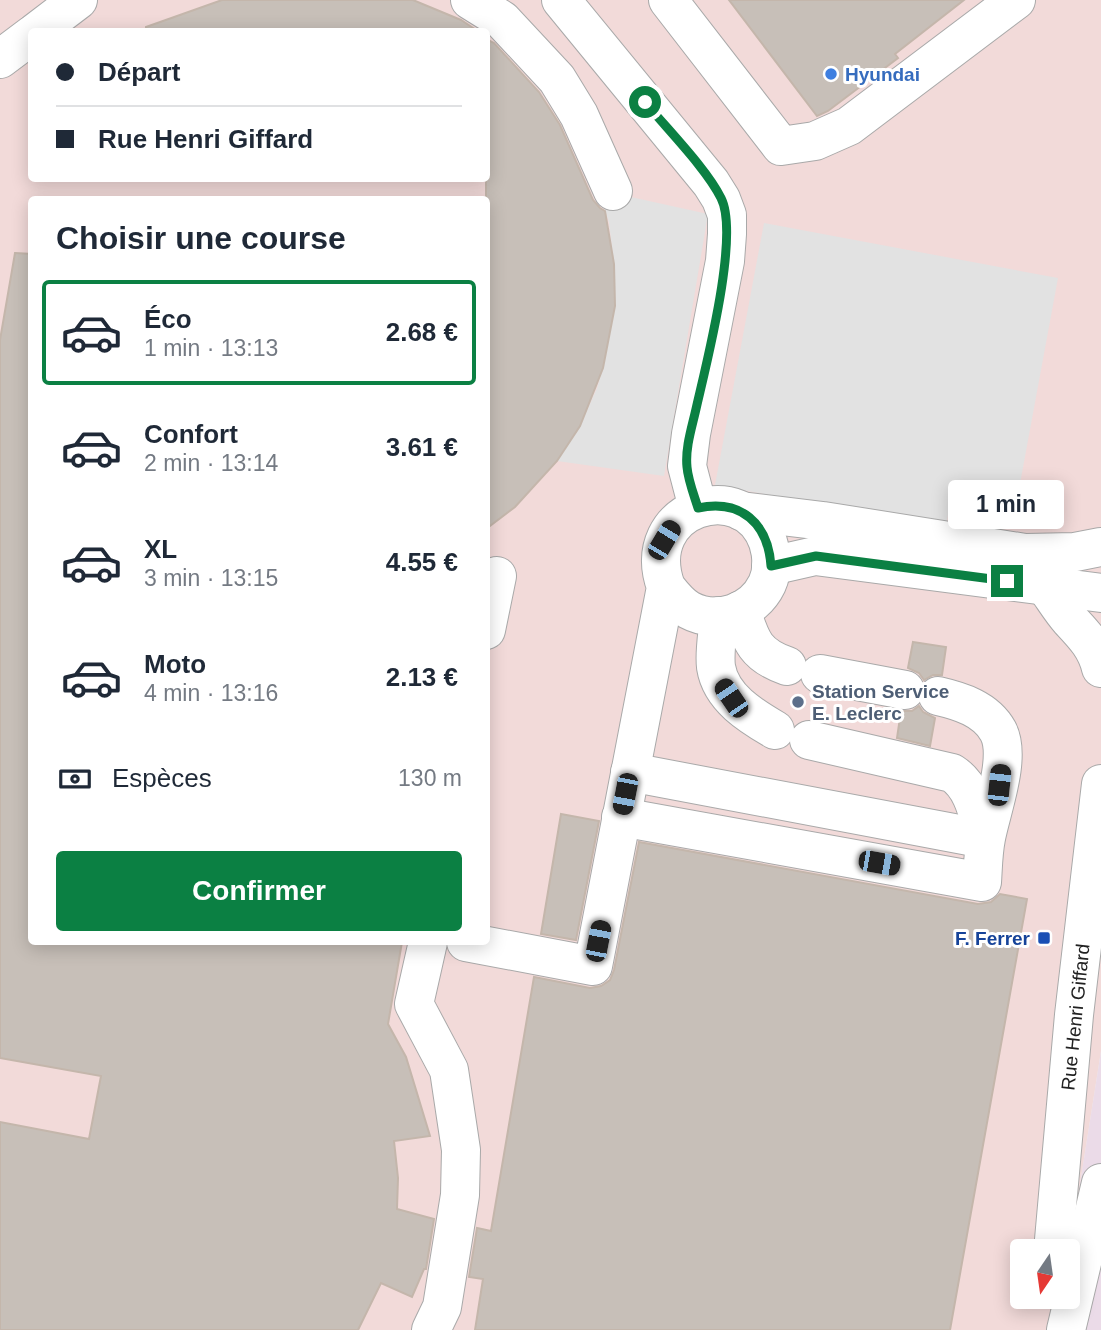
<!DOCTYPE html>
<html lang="fr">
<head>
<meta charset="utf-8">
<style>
  body { margin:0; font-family:Arial,sans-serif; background:#f2f2f3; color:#1f2937; height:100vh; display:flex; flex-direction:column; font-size:26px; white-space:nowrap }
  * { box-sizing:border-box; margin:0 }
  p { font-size:23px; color:#747a83 }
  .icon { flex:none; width:38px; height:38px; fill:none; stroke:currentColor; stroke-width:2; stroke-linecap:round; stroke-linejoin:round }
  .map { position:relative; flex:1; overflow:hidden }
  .drawer { position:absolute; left:28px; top:196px; width:462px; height:749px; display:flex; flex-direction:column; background:#fff; border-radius:7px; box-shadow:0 4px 18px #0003 }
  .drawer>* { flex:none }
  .hud { position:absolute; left:28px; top:28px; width:462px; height:154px; border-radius:7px; box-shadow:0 4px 18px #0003; display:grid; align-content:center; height:154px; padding:0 28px; background:#fff }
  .needle { width:46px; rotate:193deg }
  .controls { position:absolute; left:1010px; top:1239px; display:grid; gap:14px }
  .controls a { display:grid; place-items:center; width:70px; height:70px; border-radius:7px; background:#fff; box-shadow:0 4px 18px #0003; font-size:35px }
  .end { position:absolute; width:32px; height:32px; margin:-16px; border:9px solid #0b8043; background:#fff; box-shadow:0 0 0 4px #fff }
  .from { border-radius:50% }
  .bubble { position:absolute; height:49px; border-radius:7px; background:#fff; box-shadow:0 4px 18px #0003; font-size:23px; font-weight:700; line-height:49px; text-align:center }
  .car { position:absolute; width:21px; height:42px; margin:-21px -10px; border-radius:9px; box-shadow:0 0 5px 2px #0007; background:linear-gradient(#222 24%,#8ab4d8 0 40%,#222 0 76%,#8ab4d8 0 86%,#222 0) }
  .hud b { display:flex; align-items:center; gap:24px; height:66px; font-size:26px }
  .hud b+b { border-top:2px solid #e0e1e3 }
  .hud i { width:18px; height:18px; background:#1f2937 }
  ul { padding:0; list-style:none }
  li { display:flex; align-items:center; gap:21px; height:105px; margin:0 14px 10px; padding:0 14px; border:4px solid transparent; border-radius:7px }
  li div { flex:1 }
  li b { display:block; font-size:26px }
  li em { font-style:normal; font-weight:700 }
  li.on { border-color:#0b8043 }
  li>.icon { width:63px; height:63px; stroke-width:1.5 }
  h2 { padding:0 28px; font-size:32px; line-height:84px }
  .pay { display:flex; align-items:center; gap:18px; height:77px; padding:0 28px; font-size:26px }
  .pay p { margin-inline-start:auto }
  .action { display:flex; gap:14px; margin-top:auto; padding:14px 28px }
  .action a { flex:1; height:80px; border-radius:7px; background:#0b8043; color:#fff; font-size:28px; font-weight:700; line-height:80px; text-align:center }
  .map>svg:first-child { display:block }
  .commercial { fill:#f2dad9; fill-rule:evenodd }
  .industrial { fill:#ebdbe8 }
  .parking { fill:#e2e2e2 }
  .building { fill:#c7bfb8; stroke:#c4b6ab; stroke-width:2 }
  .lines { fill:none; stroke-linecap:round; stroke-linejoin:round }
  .minor-casing { stroke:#a9a9a9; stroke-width:40 }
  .minor { stroke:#fff; stroke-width:38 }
  .route { stroke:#0b8043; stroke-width:9 }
  .shop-dot { fill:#3f7fe0; stroke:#fff; stroke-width:2.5 }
  .service-dot { fill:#5c6f8a; stroke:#fff; stroke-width:2.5 }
  .transit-dot { fill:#1a4fb4; stroke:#fff; stroke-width:2.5 }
  .labels { text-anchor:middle; stroke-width:6; stroke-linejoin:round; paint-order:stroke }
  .shop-label { font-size:19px; font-weight:bold; fill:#366cbe; stroke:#fff; text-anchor:start }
  .service-label { font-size:19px; font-weight:bold; fill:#4e5e75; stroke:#fff; text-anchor:start }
  .transit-label { font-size:19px; font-weight:bold; fill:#164399; stroke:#fff; text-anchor:end }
  .street-label { font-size:19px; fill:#222; stroke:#fff }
</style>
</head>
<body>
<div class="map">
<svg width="1101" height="1330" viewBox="0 0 1101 1330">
  <rect width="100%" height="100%" fill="#f2efe9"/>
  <path class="commercial" d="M0,0H1101V1051L1068,1260V1251H1022V1297H1062L1056,1330H0ZM32,32H486V178H32ZM32,200H486V942H32Z"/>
  <polygon class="industrial" points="1101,1051 1101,1330 1056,1330 1068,1260"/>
  <g class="parking">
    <polygon points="599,190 708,214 664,476 557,461 580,426 597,388 603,368 615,306 614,264 609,223"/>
    <polygon points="764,223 1058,278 1012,527 948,515 946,528 715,485"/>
  </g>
  <g class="building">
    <polygon points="222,0 413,0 461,20 479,32 146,32 146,27"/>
    <polygon points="729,0 964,0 895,54 898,58 828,111 817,116"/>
    <polygon points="486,39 494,43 539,92 560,125 593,200 600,208 605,211 614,264 615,306 603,368 580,426 557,461 515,507 486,529"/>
    <polygon points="15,253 32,254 32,942 402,942 388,1024 406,1057 430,1136 394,1141 398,1178 397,1209 434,1219 426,1269 424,1269 412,1297 381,1283 358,1330 0,1330 0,1122 89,1139 101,1076 0,1058 0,340"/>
    <polygon points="913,642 946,647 942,675 933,675 924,680 919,673 908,668"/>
    <polygon points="919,706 923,712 935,718 930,746 897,738 901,711 912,711"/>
    <polygon points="561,814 599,821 576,940 541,934"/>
    <polygon points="639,842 978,904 991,902 1000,894 1027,899 950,1330 475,1330 483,1279 469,1277 477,1228 491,1231 534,977 590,988 601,986 610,980 614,970"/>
  </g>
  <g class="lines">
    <defs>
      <g id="minor">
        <polyline points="470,0 502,20 557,79 579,115 613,191"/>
        <polyline points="561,0 711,183 721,199 727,215 727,234 725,261 691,434 687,466 698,508"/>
        <polyline points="668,0 781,146 815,141 849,126 1016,0"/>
        <polyline points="36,32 78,0"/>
        <polyline points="0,59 32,35"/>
        <polyline points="741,511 823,521 1025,553 1075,552 1101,547"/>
        <polyline points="771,566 815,556 1101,593"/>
        <path d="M1046,587C1054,598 1061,610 1070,620C1084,635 1096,647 1101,668"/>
        <path d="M741,610C751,641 755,655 787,666"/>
        <path d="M719,616C718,632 714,651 716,667C721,698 751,716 775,730"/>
        <polyline points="486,630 497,576"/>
        <polyline points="820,674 905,690"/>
        <path d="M809,740L952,773C974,787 978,816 985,839"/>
        <polyline points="630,772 985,839"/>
        <path d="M621,817L982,882C983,868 983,853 986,838C991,811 1012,757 998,731C986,709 960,701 938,696"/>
        <polyline points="428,942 414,1004 449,1070 461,1150 460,1195 442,1307 431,1330"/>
        <path d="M466,942L593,966L666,587C637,507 744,474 768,542C772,555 773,571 767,584C753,613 717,625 689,610C679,604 673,596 666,587"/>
        <polyline points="1053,1251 1074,1015 1101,784"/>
        <polyline points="1066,1330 1101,1183"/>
      </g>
    </defs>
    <use href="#minor" class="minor-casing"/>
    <use href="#minor" class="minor"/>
  </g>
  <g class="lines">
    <path class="route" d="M645,102C667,129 706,168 721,198C740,235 706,365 696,409C692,427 685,448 687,467C688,480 694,495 698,508C741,499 768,523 771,566L816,556L1007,581"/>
  </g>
  <circle class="shop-dot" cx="831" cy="74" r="7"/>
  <circle class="service-dot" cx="798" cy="702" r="7"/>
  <rect class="transit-dot" x="1037" y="931" width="14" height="14" rx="3.5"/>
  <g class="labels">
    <g class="shop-label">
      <text x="845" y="81">Hyundai</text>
    </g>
    <g class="service-label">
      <text x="812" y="698">Station Service<tspan x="812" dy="22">E. Leclerc</tspan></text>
    </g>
    <g class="transit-label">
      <text x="1030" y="945">F. Ferrer</text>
    </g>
    <g class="street-label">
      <text transform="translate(1075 1017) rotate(-84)" y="7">Rue Henri Giffard</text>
    </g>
  </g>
</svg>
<div class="controls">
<a><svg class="needle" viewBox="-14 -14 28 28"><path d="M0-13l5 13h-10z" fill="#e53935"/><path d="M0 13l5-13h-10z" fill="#747a83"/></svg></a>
</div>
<i class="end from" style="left:645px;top:102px"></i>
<i class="end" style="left:1007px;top:581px"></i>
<div class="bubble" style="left:948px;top:480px;width:116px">1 min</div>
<i class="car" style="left:664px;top:540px;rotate:31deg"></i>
<i class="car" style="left:731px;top:698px;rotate:326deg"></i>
<i class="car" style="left:999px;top:785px;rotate:6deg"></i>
<i class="car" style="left:625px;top:794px;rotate:191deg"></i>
<i class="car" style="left:879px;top:863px;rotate:100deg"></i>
<i class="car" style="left:598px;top:941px;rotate:11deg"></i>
<div class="hud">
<b><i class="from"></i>Départ</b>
<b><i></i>Rue Henri Giffard</b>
</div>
<section class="drawer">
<h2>Choisir une course</h2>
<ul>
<li class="on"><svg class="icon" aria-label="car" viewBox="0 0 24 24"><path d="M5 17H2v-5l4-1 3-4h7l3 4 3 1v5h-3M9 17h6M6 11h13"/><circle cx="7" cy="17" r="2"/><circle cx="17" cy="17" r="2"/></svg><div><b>Éco</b><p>1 min · 13:13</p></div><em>2.68 €</em></li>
<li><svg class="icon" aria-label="car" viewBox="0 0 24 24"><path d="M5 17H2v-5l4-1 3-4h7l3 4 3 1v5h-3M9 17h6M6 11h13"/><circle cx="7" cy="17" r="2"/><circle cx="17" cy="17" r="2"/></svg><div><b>Confort</b><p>2 min · 13:14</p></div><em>3.61 €</em></li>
<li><svg class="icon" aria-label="car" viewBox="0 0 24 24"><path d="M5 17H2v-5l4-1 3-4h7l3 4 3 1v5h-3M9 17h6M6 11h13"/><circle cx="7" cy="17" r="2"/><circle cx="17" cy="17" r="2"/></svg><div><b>XL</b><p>3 min · 13:15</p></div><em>4.55 €</em></li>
<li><svg class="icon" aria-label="car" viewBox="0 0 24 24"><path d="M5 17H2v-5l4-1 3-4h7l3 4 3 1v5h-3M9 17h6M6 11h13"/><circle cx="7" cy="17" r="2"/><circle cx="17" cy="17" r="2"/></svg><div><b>Moto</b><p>4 min · 13:16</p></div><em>2.13 €</em></li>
</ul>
<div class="pay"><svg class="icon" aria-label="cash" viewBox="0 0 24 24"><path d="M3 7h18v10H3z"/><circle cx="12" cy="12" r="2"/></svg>Espèces<p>130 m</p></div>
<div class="action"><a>Confirmer</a></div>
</section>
</div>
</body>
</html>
